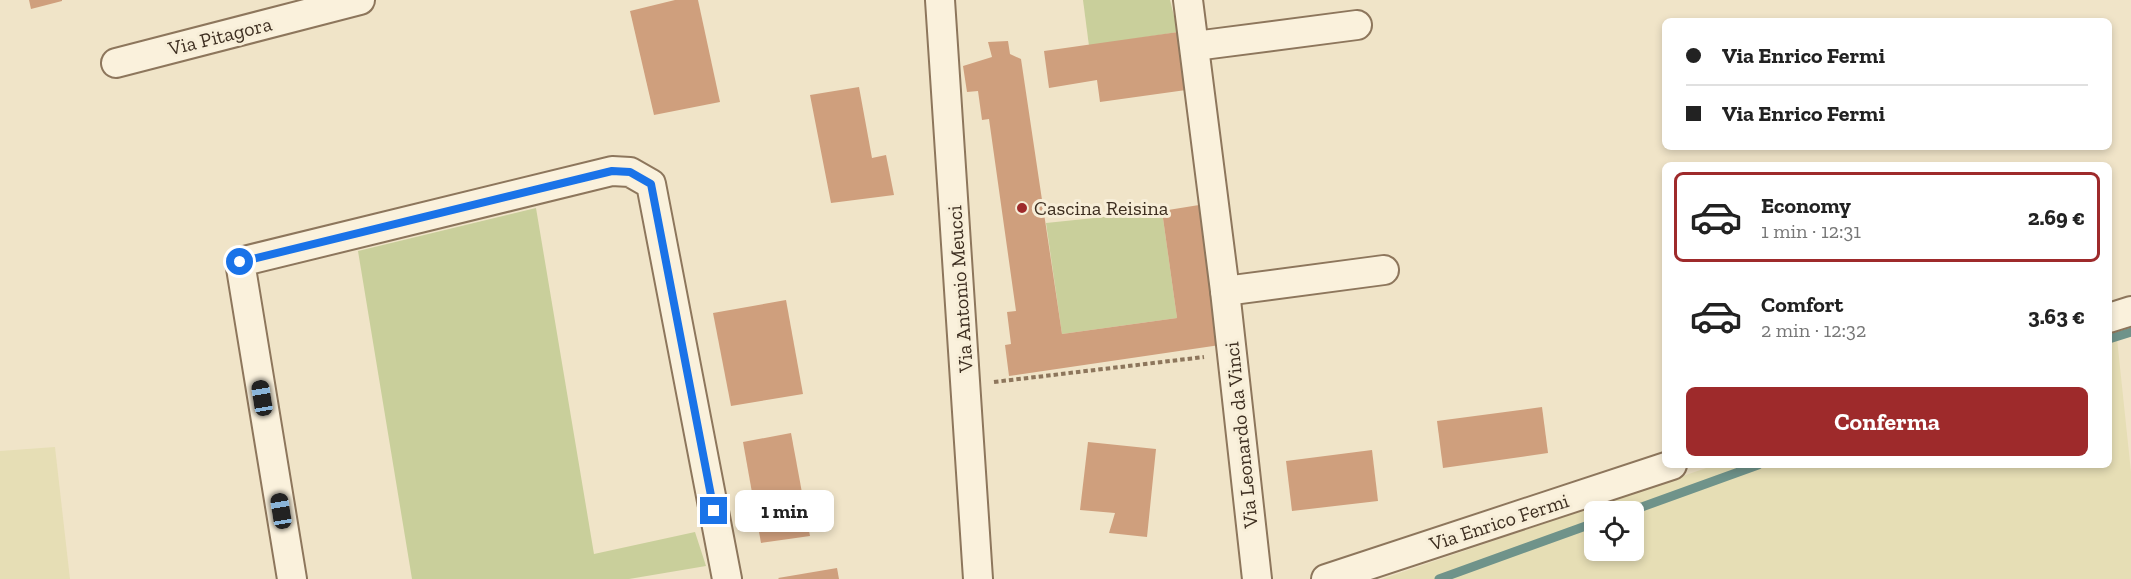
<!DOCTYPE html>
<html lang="it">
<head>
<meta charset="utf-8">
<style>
  body { margin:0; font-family:"Zilla Slab",serif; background:#f2f2f2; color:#222; height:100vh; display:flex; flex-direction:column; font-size:22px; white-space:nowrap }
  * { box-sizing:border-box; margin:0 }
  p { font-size:20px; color:#767676 }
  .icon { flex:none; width:33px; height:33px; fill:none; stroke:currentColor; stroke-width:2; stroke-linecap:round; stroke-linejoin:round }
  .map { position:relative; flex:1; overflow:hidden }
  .panel { position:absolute; left:1662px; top:162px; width:450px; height:306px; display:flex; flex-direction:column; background:#fff; border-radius:9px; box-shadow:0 3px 9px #0003 }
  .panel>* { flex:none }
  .banner { position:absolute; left:1662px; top:18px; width:450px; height:132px; border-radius:9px; box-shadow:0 3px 9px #0003; display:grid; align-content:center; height:132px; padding:0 24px; background:#fff }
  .buttons { position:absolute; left:1584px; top:501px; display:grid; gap:12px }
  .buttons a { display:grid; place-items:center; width:60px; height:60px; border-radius:9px; background:#fff; box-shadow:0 3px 9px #0003; font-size:30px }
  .end { position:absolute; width:27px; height:27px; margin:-14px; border:8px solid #1a73e8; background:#fff; box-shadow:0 0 0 3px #fff }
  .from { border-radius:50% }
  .bubble { position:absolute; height:42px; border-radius:9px; background:#fff; box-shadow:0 3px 9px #0003; font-size:20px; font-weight:800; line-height:42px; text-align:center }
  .car { position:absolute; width:18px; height:36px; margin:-18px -9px; border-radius:8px; box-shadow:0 0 4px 2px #0007; background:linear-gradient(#222 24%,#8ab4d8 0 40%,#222 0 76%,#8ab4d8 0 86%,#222 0) }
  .banner b { display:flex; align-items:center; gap:21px; height:57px; font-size:22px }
  .banner b+b { border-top:2px solid #e0e0e0 }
  .banner i { width:15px; height:15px; background:#222 }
  ul { padding:10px 0 0; list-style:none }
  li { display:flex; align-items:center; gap:18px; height:90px; margin:0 12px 9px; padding:0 12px; border:3px solid transparent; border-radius:9px }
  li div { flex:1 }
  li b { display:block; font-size:22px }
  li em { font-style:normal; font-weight:800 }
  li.current { border-color:#9e2a2b }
  li>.icon { width:54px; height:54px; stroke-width:1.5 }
  .action { display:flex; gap:12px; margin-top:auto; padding:12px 24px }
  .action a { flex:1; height:69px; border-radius:9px; background:#9e2a2b; color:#fff; font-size:24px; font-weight:800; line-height:69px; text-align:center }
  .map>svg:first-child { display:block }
  .farmland { fill:#e6deb5; fill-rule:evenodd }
  .green { fill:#c9cf9b }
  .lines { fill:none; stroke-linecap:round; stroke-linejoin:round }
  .stream { stroke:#6f938a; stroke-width:9 }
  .building { fill:#cf9f7d }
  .minor-casing { stroke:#8d765c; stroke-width:32 }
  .path { stroke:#8d765c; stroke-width:4; stroke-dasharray:4.5 3; stroke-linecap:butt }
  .minor { stroke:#faf1dc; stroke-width:28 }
  .route { stroke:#1a73e8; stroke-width:8 }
  .poi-dot { fill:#9e2a2b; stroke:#f7eed8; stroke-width:2 }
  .labels { text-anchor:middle; stroke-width:6; stroke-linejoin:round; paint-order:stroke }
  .street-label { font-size:20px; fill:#3d2e20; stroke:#f7eed8 }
  .poi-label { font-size:20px; fill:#3d2e20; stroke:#f7eed8; text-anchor:start }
</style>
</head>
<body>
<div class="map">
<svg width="2131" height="579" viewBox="0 0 2131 579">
  <rect width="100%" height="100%" fill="#f0e4c8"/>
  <g class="farmland">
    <path d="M2116,329L2131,472V579H1382L1715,465H2109V332ZM1594,512H1634V550H1594Z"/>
    <polygon points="55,447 70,579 0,579 0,451"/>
  </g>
  <g class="green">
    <polygon points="1083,0 1170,0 1178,32 1089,46"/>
    <polygon points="536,208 594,554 695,532 706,566 629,579 412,579 358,251"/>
    <polygon points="1162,211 1177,318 1062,334 1046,223"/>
  </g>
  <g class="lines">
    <g class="stream">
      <polyline points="2109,339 2131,332"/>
      <polyline points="1628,512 1758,465"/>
      <polyline points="1439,579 1594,523"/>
    </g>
  </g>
  <g class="building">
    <polygon points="29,0 62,0 62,1 31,9"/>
    <polygon points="675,0 698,0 720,102 654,115 630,11"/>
    <polygon points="1178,32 1186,90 1100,102 1097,80 1049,88 1044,51"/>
    <polygon points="1008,41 1010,54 1021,59 1062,334 1177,318 1162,211 1199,205 1220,345 1009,376 1005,345 1011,344 1007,312 1016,311 989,119 982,120 978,91 967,92 963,66 992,57 988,42"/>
    <polygon points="859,87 872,158 886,155 894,195 831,203 810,95"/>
    <polygon points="786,300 803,394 731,406 713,313"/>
    <polygon points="1542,407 1548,453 1443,468 1437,421"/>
    <polygon points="791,433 810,536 761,543 743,442"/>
    <polygon points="1088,442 1156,449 1147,537 1109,533 1115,513 1080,510"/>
    <polygon points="1372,450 1378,501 1292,511 1286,461"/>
    <polygon points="837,568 839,579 779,579 778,578"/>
  </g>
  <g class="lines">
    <defs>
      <g id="minor">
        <polyline points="940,0 978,579"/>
        <polyline points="1188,0 1225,291 1257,579"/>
        <polyline points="1195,46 1357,25"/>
        <polyline points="116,63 360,0"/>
        <polyline points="1225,291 1384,270"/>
        <polyline points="2109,318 2131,311"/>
        <polyline points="292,579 240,262 612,171 630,172 651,184 727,579"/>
        <polyline points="1326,579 1672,465"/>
      </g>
    </defs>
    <use href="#minor" class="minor-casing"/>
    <polyline class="path" points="994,382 1204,357"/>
    <use href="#minor" class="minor"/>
  </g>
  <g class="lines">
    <polyline class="route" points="240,262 612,171 630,172 651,184 714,511"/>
  </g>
  <circle class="poi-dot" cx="1022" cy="208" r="6"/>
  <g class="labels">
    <g class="street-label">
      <text transform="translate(220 36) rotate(-14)" y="7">Via Pitagora</text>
      <text transform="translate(960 289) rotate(-94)" y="7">Via Antonio Meucci</text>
      <text transform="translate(1241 435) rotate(-96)" y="7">Via Leonardo da Vinci</text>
      <text transform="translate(1499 522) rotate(-18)" y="7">Via Enrico Fermi</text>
    </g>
    <g class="poi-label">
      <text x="1034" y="215">Cascina Reisina</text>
    </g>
  </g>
</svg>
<div class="buttons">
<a><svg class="icon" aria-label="locate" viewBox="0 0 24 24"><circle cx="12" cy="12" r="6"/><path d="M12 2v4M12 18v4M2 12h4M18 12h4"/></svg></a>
</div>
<i class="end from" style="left:240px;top:262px"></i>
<i class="end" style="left:714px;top:511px"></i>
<div class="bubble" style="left:735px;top:490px;width:99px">1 min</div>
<i class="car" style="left:262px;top:398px;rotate:351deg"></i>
<i class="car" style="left:281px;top:511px;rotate:351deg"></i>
<div class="banner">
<b><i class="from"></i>Via Enrico Fermi</b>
<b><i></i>Via Enrico Fermi</b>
</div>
<section class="panel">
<ul>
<li class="current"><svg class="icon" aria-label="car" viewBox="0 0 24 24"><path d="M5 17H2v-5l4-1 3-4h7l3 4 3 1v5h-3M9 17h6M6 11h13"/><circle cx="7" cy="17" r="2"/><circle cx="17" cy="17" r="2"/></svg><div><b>Economy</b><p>1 min · 12:31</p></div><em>2.69 €</em></li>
<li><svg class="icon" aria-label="car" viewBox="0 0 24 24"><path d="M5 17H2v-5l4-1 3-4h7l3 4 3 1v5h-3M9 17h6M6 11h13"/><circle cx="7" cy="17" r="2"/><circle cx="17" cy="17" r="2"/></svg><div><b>Comfort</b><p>2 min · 12:32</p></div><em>3.63 €</em></li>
</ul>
<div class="action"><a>Conferma</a></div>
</section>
</div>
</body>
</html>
